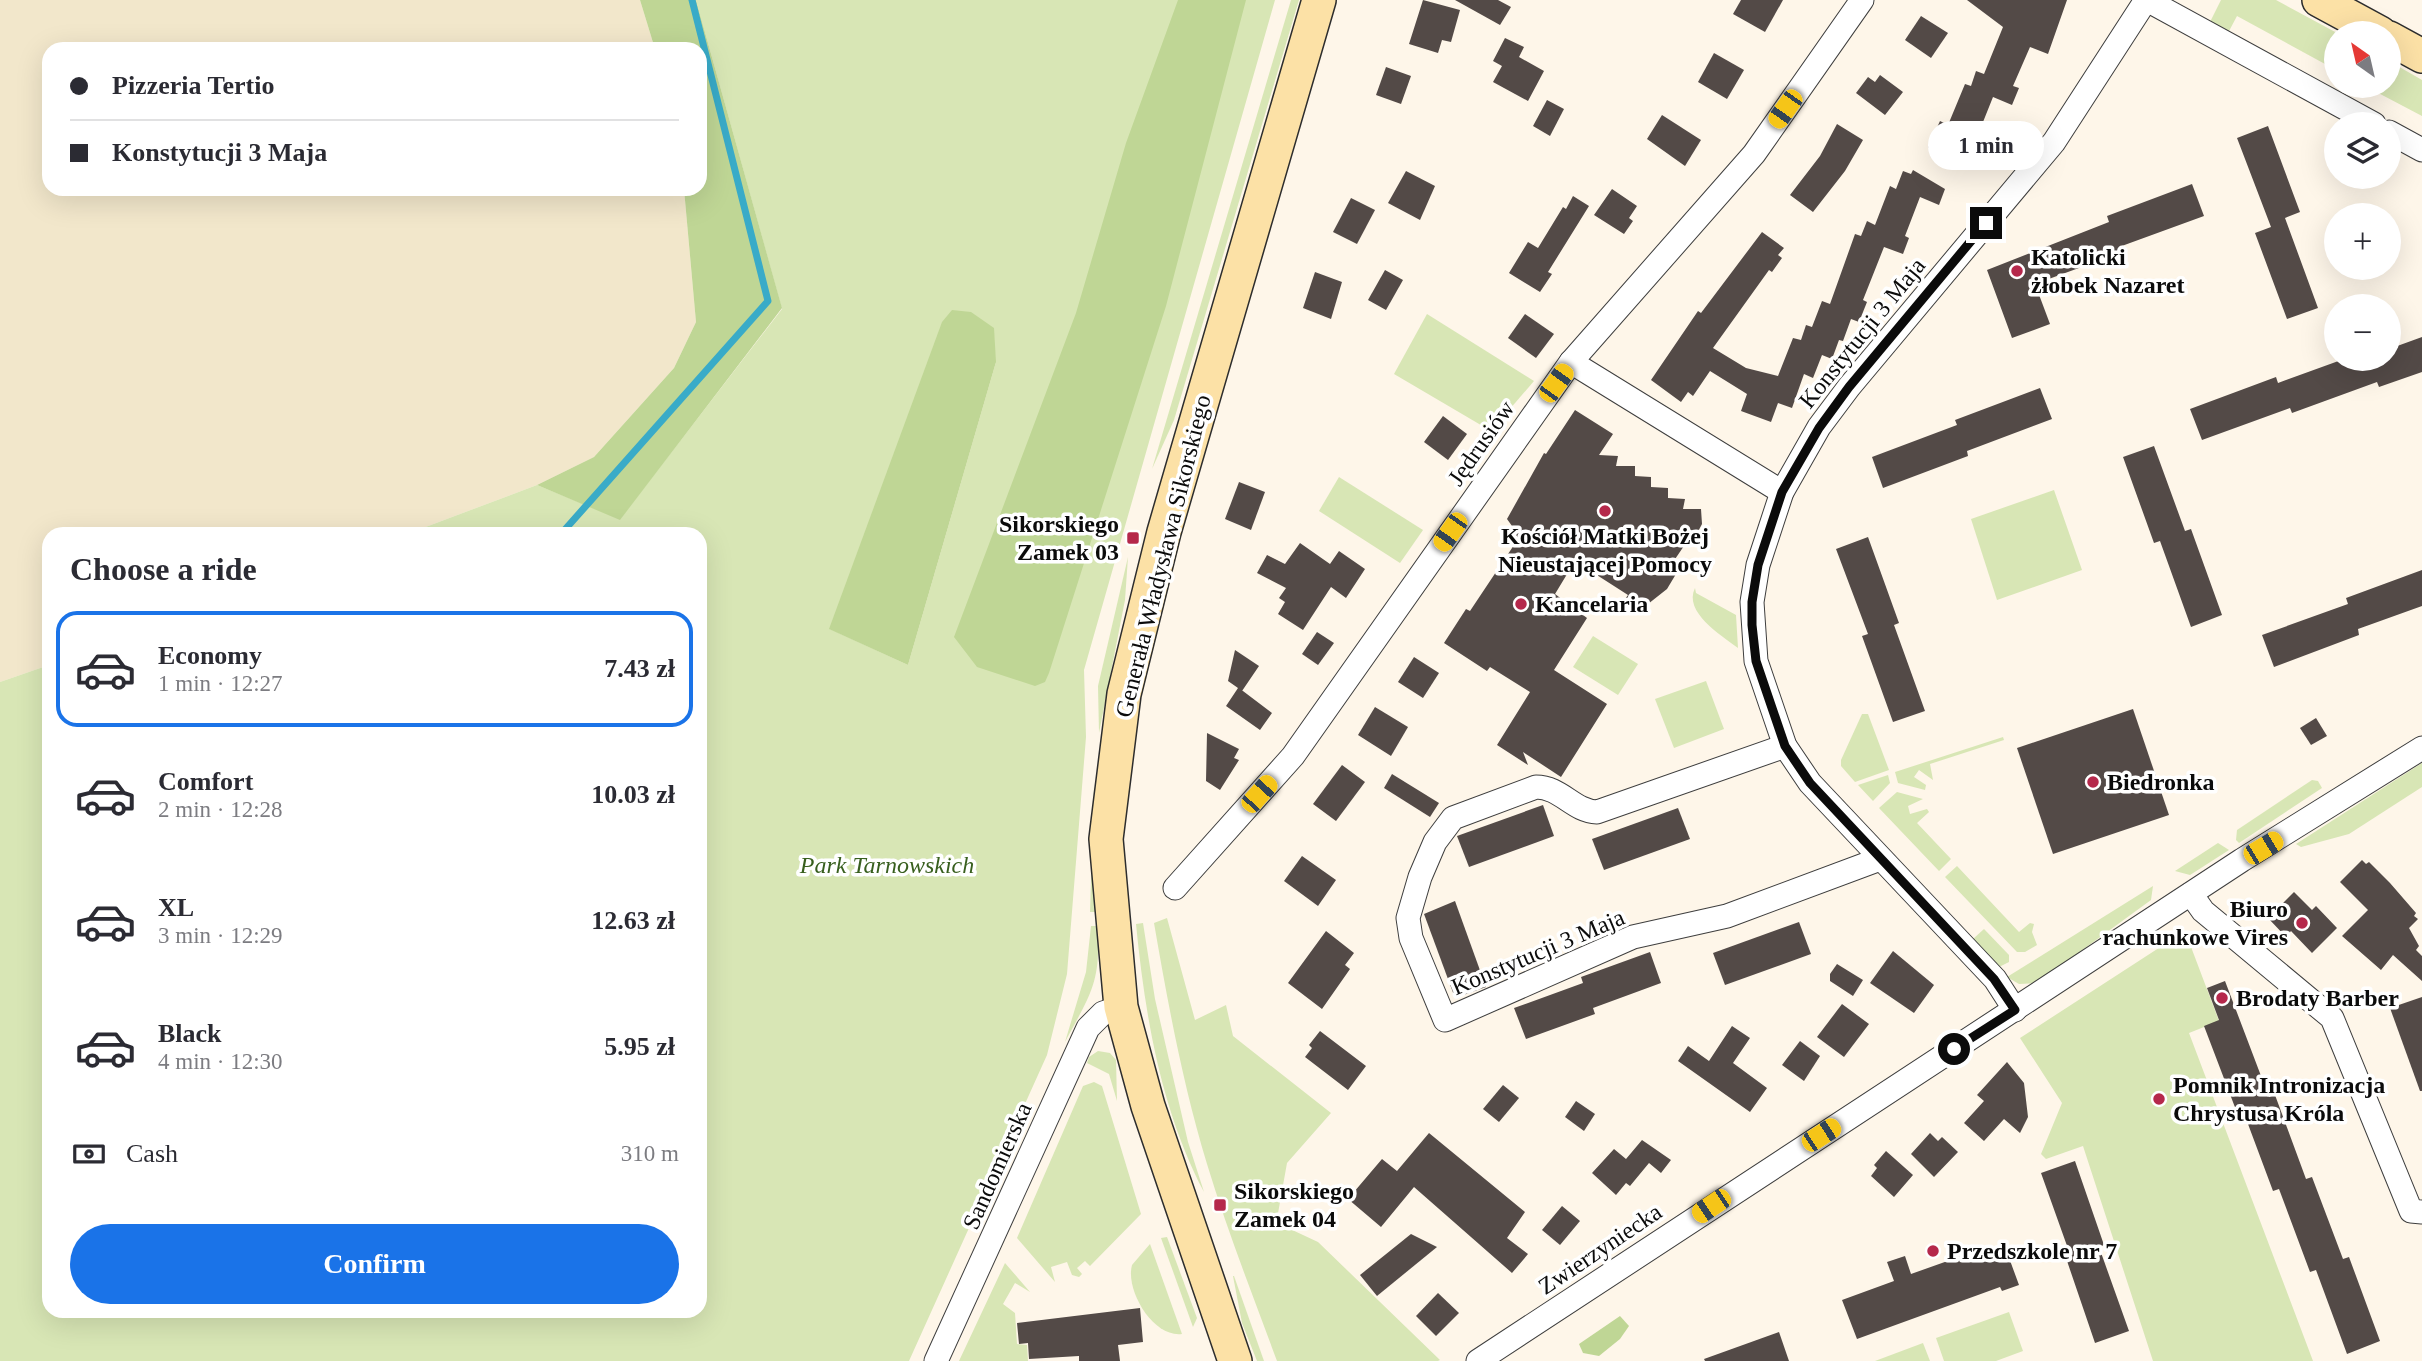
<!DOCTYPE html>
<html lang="en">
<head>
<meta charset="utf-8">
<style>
  body { margin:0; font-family:"Times New Roman",serif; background:#f7f7f7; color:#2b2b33; height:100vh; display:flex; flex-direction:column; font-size:26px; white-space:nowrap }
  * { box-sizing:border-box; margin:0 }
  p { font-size:23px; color:#7c7c81 }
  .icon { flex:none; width:38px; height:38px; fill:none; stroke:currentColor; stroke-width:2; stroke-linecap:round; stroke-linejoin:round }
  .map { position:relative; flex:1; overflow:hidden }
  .side { position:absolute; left:42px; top:527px; width:665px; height:791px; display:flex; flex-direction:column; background:#fff; border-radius:21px; box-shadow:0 7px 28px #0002 }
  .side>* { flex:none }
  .guide { position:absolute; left:42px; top:42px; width:665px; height:154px; border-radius:21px; box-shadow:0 7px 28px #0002; display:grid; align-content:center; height:154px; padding:0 28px; background:#fff }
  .needle { width:46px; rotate:326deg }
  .controls { position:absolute; left:2324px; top:21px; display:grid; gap:14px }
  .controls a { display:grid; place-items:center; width:77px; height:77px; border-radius:50%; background:#fff; box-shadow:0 7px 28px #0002; font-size:35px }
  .end { position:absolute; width:32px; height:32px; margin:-16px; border:9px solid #0b0b0b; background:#fff; box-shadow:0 0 0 4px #fff }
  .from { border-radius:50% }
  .bubble { position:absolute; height:49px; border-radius:24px; background:#fff; box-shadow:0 7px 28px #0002; font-size:23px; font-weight:800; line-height:49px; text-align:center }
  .car { position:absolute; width:21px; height:42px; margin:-21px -10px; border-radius:9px; box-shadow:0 0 5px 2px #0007; background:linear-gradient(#f5c518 24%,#345 0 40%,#f5c518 0 76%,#345 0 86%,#f5c518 0) }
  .guide b { display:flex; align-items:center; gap:24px; height:66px; font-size:26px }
  .guide b+b { border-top:2px solid #e1e1e2 }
  .guide i { width:18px; height:18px; background:#2b2b33 }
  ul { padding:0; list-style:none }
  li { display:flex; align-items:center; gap:21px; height:116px; margin:0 14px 10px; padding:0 14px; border:4px solid transparent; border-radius:21px }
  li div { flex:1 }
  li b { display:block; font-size:26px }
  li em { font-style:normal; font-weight:800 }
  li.current { border-color:#1a73e8 }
  li>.icon { width:63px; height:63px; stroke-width:1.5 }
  h2 { padding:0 28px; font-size:32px; line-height:84px }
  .pay { display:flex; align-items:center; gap:18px; height:77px; padding:0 28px; font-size:26px }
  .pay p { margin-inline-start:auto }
  .cta { display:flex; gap:14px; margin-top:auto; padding:14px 28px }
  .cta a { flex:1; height:80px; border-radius:42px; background:#1a73e8; color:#fff; font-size:28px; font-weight:800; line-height:80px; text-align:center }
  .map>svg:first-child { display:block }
  .farmland { fill:#f2e7cb }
  .green { fill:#d8e6b5; fill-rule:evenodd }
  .forest { fill:#bfd695 }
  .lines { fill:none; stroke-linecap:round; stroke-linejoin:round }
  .stream { stroke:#39abc8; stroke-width:7 }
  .building { fill:#534a47 }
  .street-casing { stroke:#3e3e3e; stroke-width:25 }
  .secondary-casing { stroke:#2d2d2d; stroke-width:36 }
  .street { stroke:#fff; stroke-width:23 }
  .secondary { stroke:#fce1a6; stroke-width:33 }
  .route { stroke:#0b0b0b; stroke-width:9 }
  .poi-dot { fill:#b5284b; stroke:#fff; stroke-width:2.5 }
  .labels { text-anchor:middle; stroke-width:7; stroke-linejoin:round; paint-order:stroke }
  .poi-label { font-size:24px; font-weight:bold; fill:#0b0b0b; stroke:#fff; text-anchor:start }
  .street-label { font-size:24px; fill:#0b0b0b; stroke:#fff }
  .park-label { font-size:24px; font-style:italic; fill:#385f1e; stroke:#fff }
</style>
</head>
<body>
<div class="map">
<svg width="2422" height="1361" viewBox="0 0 2422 1361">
  <rect width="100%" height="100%" fill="#fef6e9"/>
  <polygon class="farmland" points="0,0 640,0 655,49 49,49 49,189 684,189 696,322 674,368 594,457 537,485 407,534 49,534 49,665 0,682"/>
  <g class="green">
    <path d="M696,0H1275L1084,670L1086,737L1067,974L1047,1055L909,1361H0V682L49,665V1311H700V534H407L537,485L620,519L782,309ZM996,362L908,665L830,629Z"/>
    <polygon points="1291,0 1299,0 1174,420 1152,469"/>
    <polygon points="2221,0 2276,0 2337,33 2336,70 2237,16 2228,33 2210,22"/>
    <polygon points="2389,61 2422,80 2422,116 2365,86 2389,86"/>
    <polygon points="1427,314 1534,381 1491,431 1394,374"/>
    <polygon points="1339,477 1423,530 1400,563 1319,511"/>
    <polygon points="2054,490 2082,570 1997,600 1971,519"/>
    <polygon points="1128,557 1125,600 1099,733 1098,686"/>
    <path d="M1695,588L1696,593L1736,615L1738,648C1721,635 1683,612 1695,588Z"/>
    <polygon points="1593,636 1638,664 1618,695 1573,667"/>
    <polygon points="1706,681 1724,729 1674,748 1655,699"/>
    <polygon points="1862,714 1868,714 1889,770 1855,782 1841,766 1841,760"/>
    <polygon points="2003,737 2004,740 1930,764 1933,780 1919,770 1914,777 1926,785 1925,790 1898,783 1895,772"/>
    <polygon points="2422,763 2422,787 2349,834 2301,847 2296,844"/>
    <polygon points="1888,775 1890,783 1873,801 1858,785"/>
    <polygon points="2312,780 2318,781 2322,788 2239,843 2236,840 2237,830"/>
    <polygon points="1094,786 1095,912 1090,912"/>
    <polygon points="1897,792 1923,799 1908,806 1910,814 1927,809 1929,812 1917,823 1951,859 1939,871 1879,808"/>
    <polygon points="2218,843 2229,850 2190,875 2175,871"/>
    <polygon points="1957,866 2019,932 2030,923 2034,924 2032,932 2037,945 2025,952 2017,952 1945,877"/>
    <polygon points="2153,886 2151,900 2037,983 2019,984 2007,977"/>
    <path d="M1167,918L1195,1020L1226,1005L1233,1036L1331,1113L1287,1163L1275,1230L1288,1228L1318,1242L1440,1360L1438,1361H1277C1253,1296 1227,1230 1207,1164C1183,1085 1168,1004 1154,923Z"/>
    <path d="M1143,923L1155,999L1188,1142L1204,1192C1161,1110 1145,1016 1136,924Z"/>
    <path d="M1091,926H1097C1102,981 1090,995 1065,1042L1086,972Z"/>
    <polygon points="1984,929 2009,955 2009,962 1999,967 1973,939"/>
    <polygon points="2185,931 2219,1021 2189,1033 2313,1361 2153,1361 2083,1146 2046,1159 2041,1154 2062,1103 2020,1038"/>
    <polygon points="1098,1051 1110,1053 1116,1060 1117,1101 1109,1074 1087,1063 1089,1057"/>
    <polygon points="1094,1082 1102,1086 1141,1214 1090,1266 1085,1261 1077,1268 1082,1274 1079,1277 1072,1275 1067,1262 1051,1267 1055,1282 1017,1238 1083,1086"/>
    <polygon points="1167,1237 1197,1318 1193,1327 1161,1238"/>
    <path d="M1150,1244L1182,1334C1153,1338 1125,1290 1132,1265Z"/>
    <polygon points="1005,1263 1030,1292 1015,1283 1003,1304 1015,1313 1017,1344 1027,1345 1028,1361 959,1361"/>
    <polygon points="1233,1276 1234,1276 1264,1361 1257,1361 1242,1323"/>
    <polygon points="2009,1312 2023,1351 1996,1361 1944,1361 1936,1338"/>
    <polygon points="1923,1343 1930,1361 1875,1361"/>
  </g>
  <g class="forest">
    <polygon points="640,0 696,0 782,308 620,520 537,485 594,457 674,368 696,322 684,189 700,189 700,49 655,49"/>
    <polygon points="1178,0 1246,0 1166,306 1049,673 1045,682 1035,686 977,667 954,637 1076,313 1126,143"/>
    <polygon points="952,310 971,312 994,328 996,362 908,665 829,629 942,322"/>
    <polygon points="1620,1316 1629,1326 1620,1339 1599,1356 1583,1353 1579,1344"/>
  </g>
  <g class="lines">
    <polyline class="stream" points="561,534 768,301 692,0"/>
  </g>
  <g class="building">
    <polygon points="1423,0 1460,10 1451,42 1442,40 1438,53 1409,44"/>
    <polygon points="1455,0 1498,0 1511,7 1500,25"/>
    <polygon points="1741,0 1783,0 1765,32 1733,14"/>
    <polygon points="1967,0 2067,0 2048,54 2030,47 2013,86 2019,88 2012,105 1993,97 1977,137 1982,138 1975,155 1957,147 1950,164 1928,147 1940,121 1948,125 1965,84 1971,86 1976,71 1984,74 2003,27"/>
    <polygon points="1921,16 1948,33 1931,58 1905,40"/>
    <polygon points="1505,38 1524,47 1519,57 1544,71 1528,101 1493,82 1502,66 1493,61"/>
    <polygon points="1714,53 1744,70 1727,99 1698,82"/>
    <polygon points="1386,67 1411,76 1401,104 1376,95"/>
    <polygon points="1880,75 1903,92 1885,115 1856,93 1868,77 1875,82"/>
    <polygon points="1547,100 1564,109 1550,136 1533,126"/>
    <polygon points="1662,115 1701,140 1685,166 1647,139"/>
    <polygon points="1837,124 1863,140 1845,171 1813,212 1790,195 1820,156"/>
    <polygon points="2268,126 2300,212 2285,218 2318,308 2287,319 2255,233 2271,227 2237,138"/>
    <polygon points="1913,170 1945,189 1939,205 1920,197 1905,236 1909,238 1903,254 1884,247 1863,300 1867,302 1859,322 1851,319 1843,341 1839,340 1832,359 1822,355 1813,378 1804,374 1792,408 1778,403 1771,422 1741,411 1747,394 1710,371 1693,396 1688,392 1681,402 1651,380 1698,311 1701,313 1762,232 1784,248 1778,255 1782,258 1772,272 1769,270 1713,348 1746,368 1778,376 1793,338 1801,340 1806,325 1812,327 1822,301 1830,304 1855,234 1861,236 1867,221 1875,225 1890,186 1896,189 1903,171 1911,174"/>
    <polygon points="1406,171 1435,186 1420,220 1388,203"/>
    <polygon points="2192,184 2204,216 2119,247 2120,253 2035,284 2050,324 2012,338 1987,270 2109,222 2107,216"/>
    <polygon points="1612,189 1637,206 1629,218 1633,221 1624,234 1594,215"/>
    <polygon points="1573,196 1589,206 1548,272 1552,274 1540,292 1509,273 1528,242 1538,248 1563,207 1566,209"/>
    <polygon points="1351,198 1375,210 1357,244 1333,232"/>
    <polygon points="1385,270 1403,280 1386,310 1368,300"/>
    <polygon points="1315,272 1342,282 1331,319 1303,308"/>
    <polygon points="1525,314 1554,334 1536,358 1508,338"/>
    <polygon points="2422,337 2422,372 2379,387 2377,382 2292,413 2290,408 2202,440 2190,409 2276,377 2278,383 2344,359 2389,359 2389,349"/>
    <polygon points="2040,388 2052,419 1967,451 1968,456 1883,488 1872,457 1957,425 1955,420"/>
    <polygon points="1575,410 1613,434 1599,455 1618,456 1616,466 1635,466 1635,476 1651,477 1651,487 1668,488 1668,498 1685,499 1683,509 1701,509 1702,524 1693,541 1688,540 1669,568 1676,574 1667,589 1648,604 1644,601 1636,612 1623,602 1628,595 1575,561 1555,594 1587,618 1554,670 1607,704 1561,777 1523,752 1528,765 1497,745 1530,692 1490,667 1487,671 1444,643 1466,609 1470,611 1514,545 1511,543 1517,533 1507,519 1544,453 1546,454"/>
    <polygon points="1443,416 1467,434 1448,460 1424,442"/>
    <polygon points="2154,446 2185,531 2191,529 2222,615 2191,627 2160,541 2154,543 2123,457"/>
    <polygon points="1239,482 1265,492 1251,530 1225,519"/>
    <polygon points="1868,537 1899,623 1894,625 1925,711 1893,722 1862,636 1868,634 1836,549"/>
    <polygon points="1300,543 1330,564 1339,551 1365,569 1346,598 1331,587 1303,630 1278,614 1285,602 1279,598 1286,588 1257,573 1267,555 1285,564"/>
    <polygon points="2422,570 2422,606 2358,629 2359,635 2274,667 2262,635 2348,604 2346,598"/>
    <polygon points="1317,632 1334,643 1318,665 1302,654"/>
    <polygon points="1235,650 1259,666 1242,691 1239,688 1272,713 1260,730 1226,706 1238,688 1228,681"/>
    <polygon points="1414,657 1439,673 1423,698 1398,682"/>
    <polygon points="1375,707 1408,727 1391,756 1358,735"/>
    <polygon points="2133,709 2169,815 2053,854 2017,748"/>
    <polygon points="2316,718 2327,736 2311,745 2300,728"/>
    <polygon points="1207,733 1239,749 1234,758 1239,760 1220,790 1206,781"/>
    <polygon points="1342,765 1365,782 1336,821 1313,804"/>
    <polygon points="1392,774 1439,803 1430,817 1384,788"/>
    <polygon points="1543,805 1554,836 1469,867 1457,836"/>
    <polygon points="1678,808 1690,839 1604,870 1592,839"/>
    <polygon points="1302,856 1336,880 1318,906 1284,881"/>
    <polygon points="2362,860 2366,864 2369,862 2390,883 2416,913 2414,916 2418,919 2409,928 2419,946 2416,950 2422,956 2422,981 2393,955 2381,970 2342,936 2368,910 2340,882"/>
    <polygon points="2294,892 2312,910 2316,906 2337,928 2312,953 2291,931 2286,937 2268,918"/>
    <polygon points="1455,901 1486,987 1455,998 1424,914"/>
    <polygon points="1799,922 1811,954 1725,985 1713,953"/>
    <polygon points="1326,931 1354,953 1345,965 1350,969 1322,1009 1288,983"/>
    <polygon points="1893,951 1934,985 1914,1013 1870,983"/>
    <polygon points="1650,952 1661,983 1593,1008 1595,1014 1526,1039 1514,1008 1583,983 1581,977"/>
    <polygon points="1837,964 1863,980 1853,996 1830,981 1830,974"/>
    <polygon points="2225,981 2269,1097 2275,1095 2306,1179 2312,1177 2343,1259 2349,1257 2380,1341 2347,1354 2316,1270 2310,1272 2279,1189 2273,1191 2242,1108 2236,1110 2204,1026 2219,1020 2207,988"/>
    <polygon points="2422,997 2422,1091 2420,1091 2390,1008"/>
    <polygon points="1842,1004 1869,1024 1844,1057 1817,1037"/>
    <polygon points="1732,1026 1750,1038 1733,1063 1767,1088 1750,1112 1678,1061 1688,1046 1709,1061"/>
    <polygon points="1320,1031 1366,1066 1348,1090 1305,1057 1312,1048 1309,1045"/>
    <polygon points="1800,1041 1820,1056 1804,1081 1782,1065"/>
    <polygon points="2007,1062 2024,1083 2028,1117 2020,1133 2004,1119 1984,1141 1964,1123 1984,1101 1977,1095"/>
    <polygon points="1503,1085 1519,1098 1499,1122 1483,1109"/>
    <polygon points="1576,1101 1595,1114 1584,1131 1565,1117"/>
    <polygon points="1429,1133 1525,1212 1507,1238 1528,1254 1512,1273 1414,1187 1381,1227 1348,1199 1382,1159 1397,1171"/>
    <polygon points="1930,1133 1938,1141 1942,1137 1958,1152 1934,1177 1911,1154"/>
    <polygon points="1642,1140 1671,1160 1661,1173 1649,1163 1630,1186 1626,1183 1616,1195 1592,1173 1614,1149 1626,1159"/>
    <polygon points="1886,1151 1913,1175 1894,1197 1871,1176 1877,1168 1874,1165"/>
    <polygon points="2075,1161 2104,1245 2099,1247 2129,1331 2095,1343 2066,1258 2071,1257 2041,1173"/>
    <polygon points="1562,1206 1580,1221 1560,1245 1542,1230"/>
    <polygon points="1411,1234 1437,1247 1377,1296 1360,1275"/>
    <polygon points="1987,1247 1992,1261 2008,1255 2019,1285 2002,1291 2000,1287 1857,1339 1842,1300 1894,1281 1887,1262 1905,1256 1911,1274"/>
    <polygon points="1438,1293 1459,1313 1436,1336 1416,1316"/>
    <polygon points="1140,1308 1143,1342 1118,1345 1120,1361 1079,1361 1079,1356 1029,1359 1028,1343 1019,1344 1017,1323"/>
    <polygon points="1779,1332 1789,1361 1705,1361 1704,1359"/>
  </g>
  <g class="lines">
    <defs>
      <g id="street">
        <polyline points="2147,0 2374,124"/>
        <polyline points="2389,132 2422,150"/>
        <polyline points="1571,362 1782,492"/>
        <path d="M1785,746L1597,812C1573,811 1561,787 1536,787L1453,818L1435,842L1420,877L1408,918L1411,938L1445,1020L1633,937L1727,916L1880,859"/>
        <polyline points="1175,888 1293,756 1571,362 1754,154 1862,0"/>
        <polyline points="2191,894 2203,911 2332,1018 2411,1211 2422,1212"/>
        <polyline points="2015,1010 1995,979 1810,783 1785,746 1756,661 1752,602 1758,565 1782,492 1819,427 1849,387 2054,142 2146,0"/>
        <polyline points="936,1361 1088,1028 1103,1013 1121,1007"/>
        <polyline points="1478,1361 2242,860 2422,748"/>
      </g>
      <g id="secondary">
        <polyline points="2319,0 2380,33"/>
        <polyline points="2389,38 2422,56"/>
        <polyline points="1235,1361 1148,1106 1121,1007 1106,839 1124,694 1164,532 1319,0"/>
      </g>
    </defs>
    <use href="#street" class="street-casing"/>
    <use href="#secondary" class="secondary-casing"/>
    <use href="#street" class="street"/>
    <use href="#secondary" class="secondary"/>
  </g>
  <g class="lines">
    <polyline class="route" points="1954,1049 2015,1010 1994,979 1810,783 1785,746 1756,661 1752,625 1752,602 1758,565 1782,492 1819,428 1849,387 1986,223"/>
  </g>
  <g class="poi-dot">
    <circle cx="2017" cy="271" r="7"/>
    <circle cx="1605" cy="511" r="7"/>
    <rect x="1126" y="531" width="14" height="14" rx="3.5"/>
    <circle cx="1521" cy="604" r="7"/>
    <circle cx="2093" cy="782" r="7"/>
    <circle cx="2302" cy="923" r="7"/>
    <circle cx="2222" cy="998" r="7"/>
    <circle cx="2159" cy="1099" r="7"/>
    <rect x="1213" y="1198" width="14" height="14" rx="3.5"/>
    <circle cx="1933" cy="1251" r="7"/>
  </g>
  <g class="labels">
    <g class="poi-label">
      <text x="2031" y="265">Katolicki<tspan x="2031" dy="28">żłobek Nazaret</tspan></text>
      <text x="1119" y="532" text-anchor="end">Sikorskiego<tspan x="1119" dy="28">Zamek 03</tspan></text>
      <text x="1605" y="544" text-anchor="middle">Kościół Matki Bożej<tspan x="1605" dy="28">Nieustającej Pomocy</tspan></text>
      <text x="1535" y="612">Kancelaria</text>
      <text x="2107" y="790">Biedronka</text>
      <text x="2288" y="917" text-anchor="end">Biuro<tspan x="2288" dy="28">rachunkowe Vires</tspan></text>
      <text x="2236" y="1006">Brodaty Barber</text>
      <text x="2173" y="1093">Pomnik Intronizacja<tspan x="2173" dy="28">Chrystusa Króla</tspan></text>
      <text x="1234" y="1199">Sikorskiego<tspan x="1234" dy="28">Zamek 04</tspan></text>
      <text x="1947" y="1259">Przedszkole nr 7</text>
    </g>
    <g class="street-label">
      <text transform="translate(1862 333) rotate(-51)" y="8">Konstytucji 3 Maja</text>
      <text transform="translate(1481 443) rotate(-55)" y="8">Jędrusiów</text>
      <text transform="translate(1163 556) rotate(-76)" y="8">Generała Władysława Sikorskiego</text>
      <text transform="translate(1538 952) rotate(-23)" y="8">Konstytucji 3 Maja</text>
      <text transform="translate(997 1166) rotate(-66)" y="8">Sandomierska</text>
      <text transform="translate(1600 1249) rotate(-34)" y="8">Zwierzyniecka</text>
    </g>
    <g class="park-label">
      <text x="887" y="873">Park Tarnowskich</text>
    </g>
  </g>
</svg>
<div class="controls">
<a><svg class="needle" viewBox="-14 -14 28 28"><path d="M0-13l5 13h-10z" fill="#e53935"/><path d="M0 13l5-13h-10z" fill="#7c7c81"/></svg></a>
<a><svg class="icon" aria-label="layers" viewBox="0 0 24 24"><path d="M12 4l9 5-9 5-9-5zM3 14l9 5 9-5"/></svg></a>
<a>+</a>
<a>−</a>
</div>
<i class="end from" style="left:1954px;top:1049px"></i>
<i class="end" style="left:1986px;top:223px"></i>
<div class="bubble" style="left:1928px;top:121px;width:116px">1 min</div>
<i class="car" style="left:1785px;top:109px;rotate:215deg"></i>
<i class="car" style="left:1556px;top:383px;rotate:36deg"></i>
<i class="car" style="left:1450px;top:532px;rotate:215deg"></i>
<i class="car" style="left:1259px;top:794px;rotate:42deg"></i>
<i class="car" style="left:2263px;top:848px;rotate:59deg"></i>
<i class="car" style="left:1821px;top:1135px;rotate:57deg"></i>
<i class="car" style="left:1711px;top:1206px;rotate:236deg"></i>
<div class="guide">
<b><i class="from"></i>Pizzeria Tertio</b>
<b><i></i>Konstytucji 3 Maja</b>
</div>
<section class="side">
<h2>Choose a ride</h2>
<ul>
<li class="current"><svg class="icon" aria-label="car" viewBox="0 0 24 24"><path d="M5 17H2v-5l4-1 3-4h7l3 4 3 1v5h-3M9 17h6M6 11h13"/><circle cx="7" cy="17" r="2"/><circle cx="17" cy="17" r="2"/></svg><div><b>Economy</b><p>1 min · 12:27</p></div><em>7.43 zł</em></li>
<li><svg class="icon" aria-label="car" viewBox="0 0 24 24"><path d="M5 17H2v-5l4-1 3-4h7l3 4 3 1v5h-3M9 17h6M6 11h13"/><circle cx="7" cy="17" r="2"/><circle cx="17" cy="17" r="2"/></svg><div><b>Comfort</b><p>2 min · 12:28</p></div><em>10.03 zł</em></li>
<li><svg class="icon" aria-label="car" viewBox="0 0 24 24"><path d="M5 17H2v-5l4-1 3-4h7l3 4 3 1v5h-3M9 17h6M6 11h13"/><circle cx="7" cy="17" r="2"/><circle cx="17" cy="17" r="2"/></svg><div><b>XL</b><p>3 min · 12:29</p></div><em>12.63 zł</em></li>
<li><svg class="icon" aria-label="car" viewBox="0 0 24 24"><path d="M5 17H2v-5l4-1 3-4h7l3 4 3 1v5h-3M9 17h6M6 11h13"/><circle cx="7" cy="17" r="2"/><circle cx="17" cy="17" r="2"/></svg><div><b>Black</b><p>4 min · 12:30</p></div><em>5.95 zł</em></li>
</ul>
<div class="pay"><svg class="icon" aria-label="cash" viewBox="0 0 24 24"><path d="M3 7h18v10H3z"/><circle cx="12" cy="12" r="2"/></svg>Cash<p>310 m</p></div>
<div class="cta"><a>Confirm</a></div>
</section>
</div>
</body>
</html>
